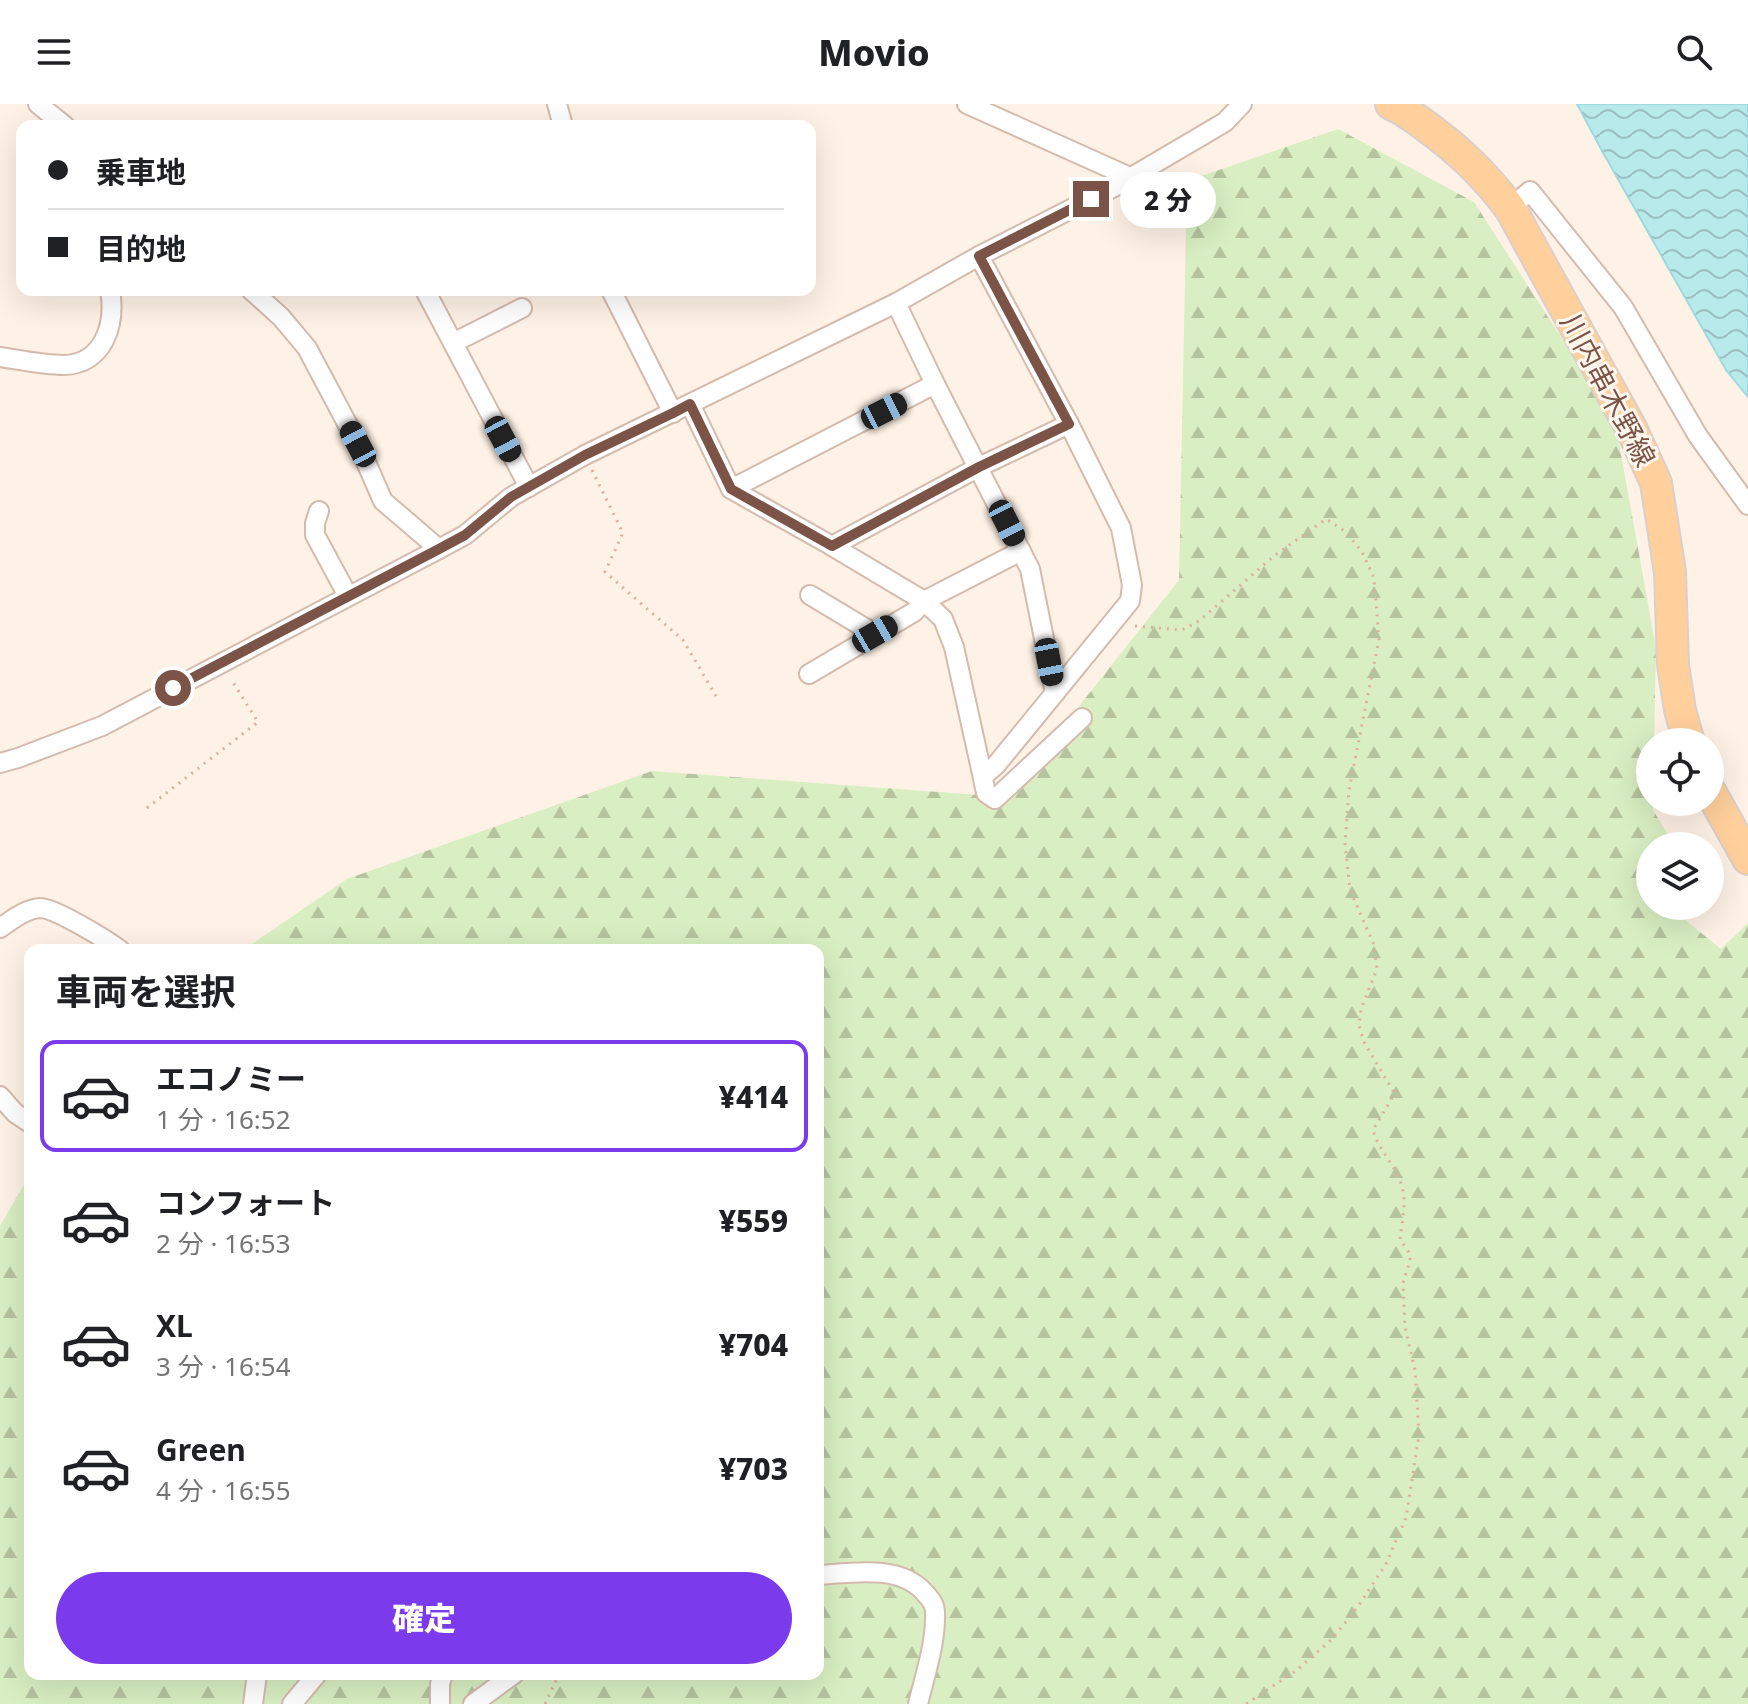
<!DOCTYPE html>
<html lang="ja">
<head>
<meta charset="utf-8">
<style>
  body { margin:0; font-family:"Noto Sans","Noto Sans JP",sans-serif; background:#f6f6f6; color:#202124; height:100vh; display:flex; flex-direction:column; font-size:30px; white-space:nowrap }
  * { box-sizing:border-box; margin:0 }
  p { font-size:26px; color:#757577 }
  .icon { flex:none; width:44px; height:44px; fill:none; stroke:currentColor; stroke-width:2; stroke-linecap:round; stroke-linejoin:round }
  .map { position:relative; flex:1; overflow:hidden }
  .drawer { position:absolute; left:24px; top:840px; width:800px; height:736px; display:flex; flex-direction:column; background:#fff; border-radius:16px; box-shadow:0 8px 32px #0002 }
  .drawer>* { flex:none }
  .hud { position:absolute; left:16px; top:16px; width:800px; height:176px; border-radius:16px; box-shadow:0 8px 32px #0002; display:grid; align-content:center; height:176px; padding:0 32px; background:#fff }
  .controls { position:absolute; left:1636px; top:624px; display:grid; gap:16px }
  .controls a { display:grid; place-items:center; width:88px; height:88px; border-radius:50%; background:#fff; box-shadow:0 8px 32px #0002; font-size:40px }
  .end { position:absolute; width:36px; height:36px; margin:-18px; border:10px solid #7b5447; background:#fff; box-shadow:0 0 0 4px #fff }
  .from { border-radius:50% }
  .bubble { position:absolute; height:56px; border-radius:28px; background:#fff; box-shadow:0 8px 32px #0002; font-size:26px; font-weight:800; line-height:56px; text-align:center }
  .car { position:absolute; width:24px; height:48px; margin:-24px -12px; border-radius:10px; box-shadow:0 0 6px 2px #0007; background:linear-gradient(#222 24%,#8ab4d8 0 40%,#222 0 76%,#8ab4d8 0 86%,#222 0) }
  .hud b { display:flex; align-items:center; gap:28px; height:76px; font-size:30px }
  .hud b+b { border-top:2px solid #e0e0e0 }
  .hud i { width:20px; height:20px; background:#202124 }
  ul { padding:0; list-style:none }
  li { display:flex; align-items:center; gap:24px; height:112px; margin:0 16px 12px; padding:0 16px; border:4px solid transparent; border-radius:16px }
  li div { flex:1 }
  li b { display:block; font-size:30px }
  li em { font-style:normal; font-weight:800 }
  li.active { border-color:#7c3aed }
  li>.icon { width:72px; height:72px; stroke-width:1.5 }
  h2 { padding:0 32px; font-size:36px; line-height:96px }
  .cta { display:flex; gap:16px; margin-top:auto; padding:16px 32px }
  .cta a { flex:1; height:92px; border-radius:48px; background:#7c3aed; color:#fff; font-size:32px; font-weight:800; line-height:92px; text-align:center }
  header { display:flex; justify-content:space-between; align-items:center; height:104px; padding:0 32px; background:#fff; font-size:36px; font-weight:800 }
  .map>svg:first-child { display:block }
  .forest { fill:url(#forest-firs) }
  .water { fill:url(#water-waves); stroke:#9ddade; stroke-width:2 }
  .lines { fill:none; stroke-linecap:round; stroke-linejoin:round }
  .minor-casing { stroke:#d4bbad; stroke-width:22 }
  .primary-casing { stroke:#dacfcb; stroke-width:34 }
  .path { stroke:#dcaf9d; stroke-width:3; stroke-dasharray:2 6; stroke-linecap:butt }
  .minor { stroke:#fff; stroke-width:18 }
  .primary { stroke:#ffd09c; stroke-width:30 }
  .route { stroke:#7b5447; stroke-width:10 }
  .labels { text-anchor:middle; stroke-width:6; stroke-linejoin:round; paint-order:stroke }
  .street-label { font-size:28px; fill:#7b5447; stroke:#fff7ee }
</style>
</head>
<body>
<header><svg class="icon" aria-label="menu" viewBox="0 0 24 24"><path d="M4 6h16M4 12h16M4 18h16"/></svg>Movio<svg class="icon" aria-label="search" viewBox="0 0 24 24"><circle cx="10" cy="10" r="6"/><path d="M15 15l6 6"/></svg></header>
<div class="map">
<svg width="1748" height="1600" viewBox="0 0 1748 1600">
  <defs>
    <pattern id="forest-firs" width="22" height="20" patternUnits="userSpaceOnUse" patternTransform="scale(2)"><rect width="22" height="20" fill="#d9eec2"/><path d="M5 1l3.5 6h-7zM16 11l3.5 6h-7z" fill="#b5c39f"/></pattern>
    <pattern id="water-waves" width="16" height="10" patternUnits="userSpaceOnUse" patternTransform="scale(2)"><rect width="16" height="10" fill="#b8e9eb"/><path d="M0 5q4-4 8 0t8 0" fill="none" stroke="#9bbfc0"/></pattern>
  </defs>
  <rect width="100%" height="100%" fill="#fef2e6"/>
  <polygon class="forest" points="1338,25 1474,98 1615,317 1656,544 1654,638 1650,638 1650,698 1653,698 1653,706 1675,742 1650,742 1650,802 1668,802 1721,845 1748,819 1748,1600 0,1600 0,1122 30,1070 30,1570 818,1570 818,846 243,846 347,775 652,667 1007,693 1179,476 1187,77"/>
  <polygon class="water" points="1577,0 1748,0 1748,293 1726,266 1601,45"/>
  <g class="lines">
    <defs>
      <g id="minor">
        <polyline points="38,0 65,22"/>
        <polyline points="557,0 563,22"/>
        <polyline points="967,0 1132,74"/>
        <polyline points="1510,104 1530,87 1623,203 1698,332 1748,401"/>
        <polyline points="251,186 281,213 307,244 358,340 383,397 439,445"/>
        <polyline points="430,186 426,188 529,383"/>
        <polyline points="611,186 673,309"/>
        <polyline points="896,199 935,280 1030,465 1055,589"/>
        <polyline points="453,239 522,204"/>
        <path d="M0,253C20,256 43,261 64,261C104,260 116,220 110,186"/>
        <polyline points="690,300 731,385 832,442 924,497 943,515 954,543 981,665 988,668 996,661 1130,497 1132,481 1121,424 1069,320 979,152"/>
        <polyline points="731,385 935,280"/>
        <polyline points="319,407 315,419 315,431 348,492"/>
        <polyline points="832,442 979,363 1069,320"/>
        <polyline points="810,491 875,530"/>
        <polyline points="809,570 914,508 924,497 1021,447"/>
        <polyline points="0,659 18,654 102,622 439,445 465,431 511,393 585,351 896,199 979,152 1118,81 1225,18 1242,0"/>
        <polyline points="981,665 986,689 995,695 1082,614"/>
        <path d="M0,824C12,816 25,805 40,804C55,804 107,836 120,846"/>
        <polyline points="0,992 15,1009 30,1019"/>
        <path d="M818,1471C851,1469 899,1460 924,1488C930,1495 935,1499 935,1509C936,1539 925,1571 918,1600"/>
        <polyline points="253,1600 257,1570"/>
        <polyline points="292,1600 317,1570"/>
        <polyline points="440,1600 440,1580 443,1570"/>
        <polyline points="473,1600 514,1570"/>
      </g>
      <g id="primary">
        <path d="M1391,0C1403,5 1413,13 1423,20C1459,46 1483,69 1510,104L1632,326L1656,379L1670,468L1673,561L1680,606L1689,638"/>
        <polyline points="1710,687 1748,755"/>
      </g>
    </defs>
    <use href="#minor" class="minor-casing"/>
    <use href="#primary" class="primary-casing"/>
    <g class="path">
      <polyline points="592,366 623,429 605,468 683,536 716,592"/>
      <path d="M1135,522L1182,526L1199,517L1274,452L1326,415L1346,428L1362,448L1374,474L1379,535L1349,686L1345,739L1350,786L1374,841L1377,865L1361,905L1359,922L1364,938L1393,987L1391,996L1373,1026C1379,1047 1393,1058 1400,1077C1408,1095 1402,1117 1400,1135L1410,1150V1157L1403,1179L1405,1223L1415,1266L1419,1331L1406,1414L1386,1460L1357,1504L1332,1535L1297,1566L1246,1600"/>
      <polyline points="147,704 258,618 231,575"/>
      <polyline points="545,1600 559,1570"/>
    </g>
    <use href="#minor" class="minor"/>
    <use href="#primary" class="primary"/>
  </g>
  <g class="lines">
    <polyline class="route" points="173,584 439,445 465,431 511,393 585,351 673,309 690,300 731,385 832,442 979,363 1069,320 979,152 1091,95"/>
  </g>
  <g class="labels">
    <g class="street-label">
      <text transform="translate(1608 286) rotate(62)" y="10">川内串木野線</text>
    </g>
  </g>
</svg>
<div class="controls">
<a><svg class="icon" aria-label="locate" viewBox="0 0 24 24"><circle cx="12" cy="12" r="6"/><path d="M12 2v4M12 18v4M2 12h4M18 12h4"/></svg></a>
<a><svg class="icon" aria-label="layers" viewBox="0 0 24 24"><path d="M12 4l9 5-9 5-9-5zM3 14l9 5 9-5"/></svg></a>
</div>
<i class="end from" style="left:173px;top:584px"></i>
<i class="end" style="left:1091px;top:95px"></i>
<div class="bubble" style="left:1120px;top:68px;width:96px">2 分</div>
<i class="car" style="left:884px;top:307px;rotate:63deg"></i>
<i class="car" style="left:503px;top:335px;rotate:152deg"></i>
<i class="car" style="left:358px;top:340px;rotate:332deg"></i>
<i class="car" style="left:1007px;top:419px;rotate:153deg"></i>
<i class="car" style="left:875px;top:530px;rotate:60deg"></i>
<i class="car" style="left:1049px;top:558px;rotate:169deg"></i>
<div class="hud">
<b><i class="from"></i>乗車地</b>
<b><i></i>目的地</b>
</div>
<section class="drawer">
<h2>車両を選択</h2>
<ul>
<li class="active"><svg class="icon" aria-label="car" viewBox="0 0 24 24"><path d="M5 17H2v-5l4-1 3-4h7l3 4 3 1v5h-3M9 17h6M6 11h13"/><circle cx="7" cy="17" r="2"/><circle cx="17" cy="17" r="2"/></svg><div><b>エコノミー</b><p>1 分 · 16:52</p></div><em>¥414</em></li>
<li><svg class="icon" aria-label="car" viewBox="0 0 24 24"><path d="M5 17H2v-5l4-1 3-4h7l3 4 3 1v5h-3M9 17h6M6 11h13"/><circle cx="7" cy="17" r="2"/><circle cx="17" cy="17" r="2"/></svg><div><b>コンフォート</b><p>2 分 · 16:53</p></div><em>¥559</em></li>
<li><svg class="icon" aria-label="car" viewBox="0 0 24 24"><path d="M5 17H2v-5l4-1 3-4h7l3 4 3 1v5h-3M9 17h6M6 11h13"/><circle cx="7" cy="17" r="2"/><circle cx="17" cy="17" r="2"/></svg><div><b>XL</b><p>3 分 · 16:54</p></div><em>¥704</em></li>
<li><svg class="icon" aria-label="car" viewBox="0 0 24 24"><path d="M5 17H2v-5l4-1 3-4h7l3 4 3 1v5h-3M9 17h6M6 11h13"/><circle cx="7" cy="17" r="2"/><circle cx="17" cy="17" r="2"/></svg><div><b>Green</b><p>4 分 · 16:55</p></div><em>¥703</em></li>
</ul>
<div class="cta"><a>確定</a></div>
</section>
</div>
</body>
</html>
